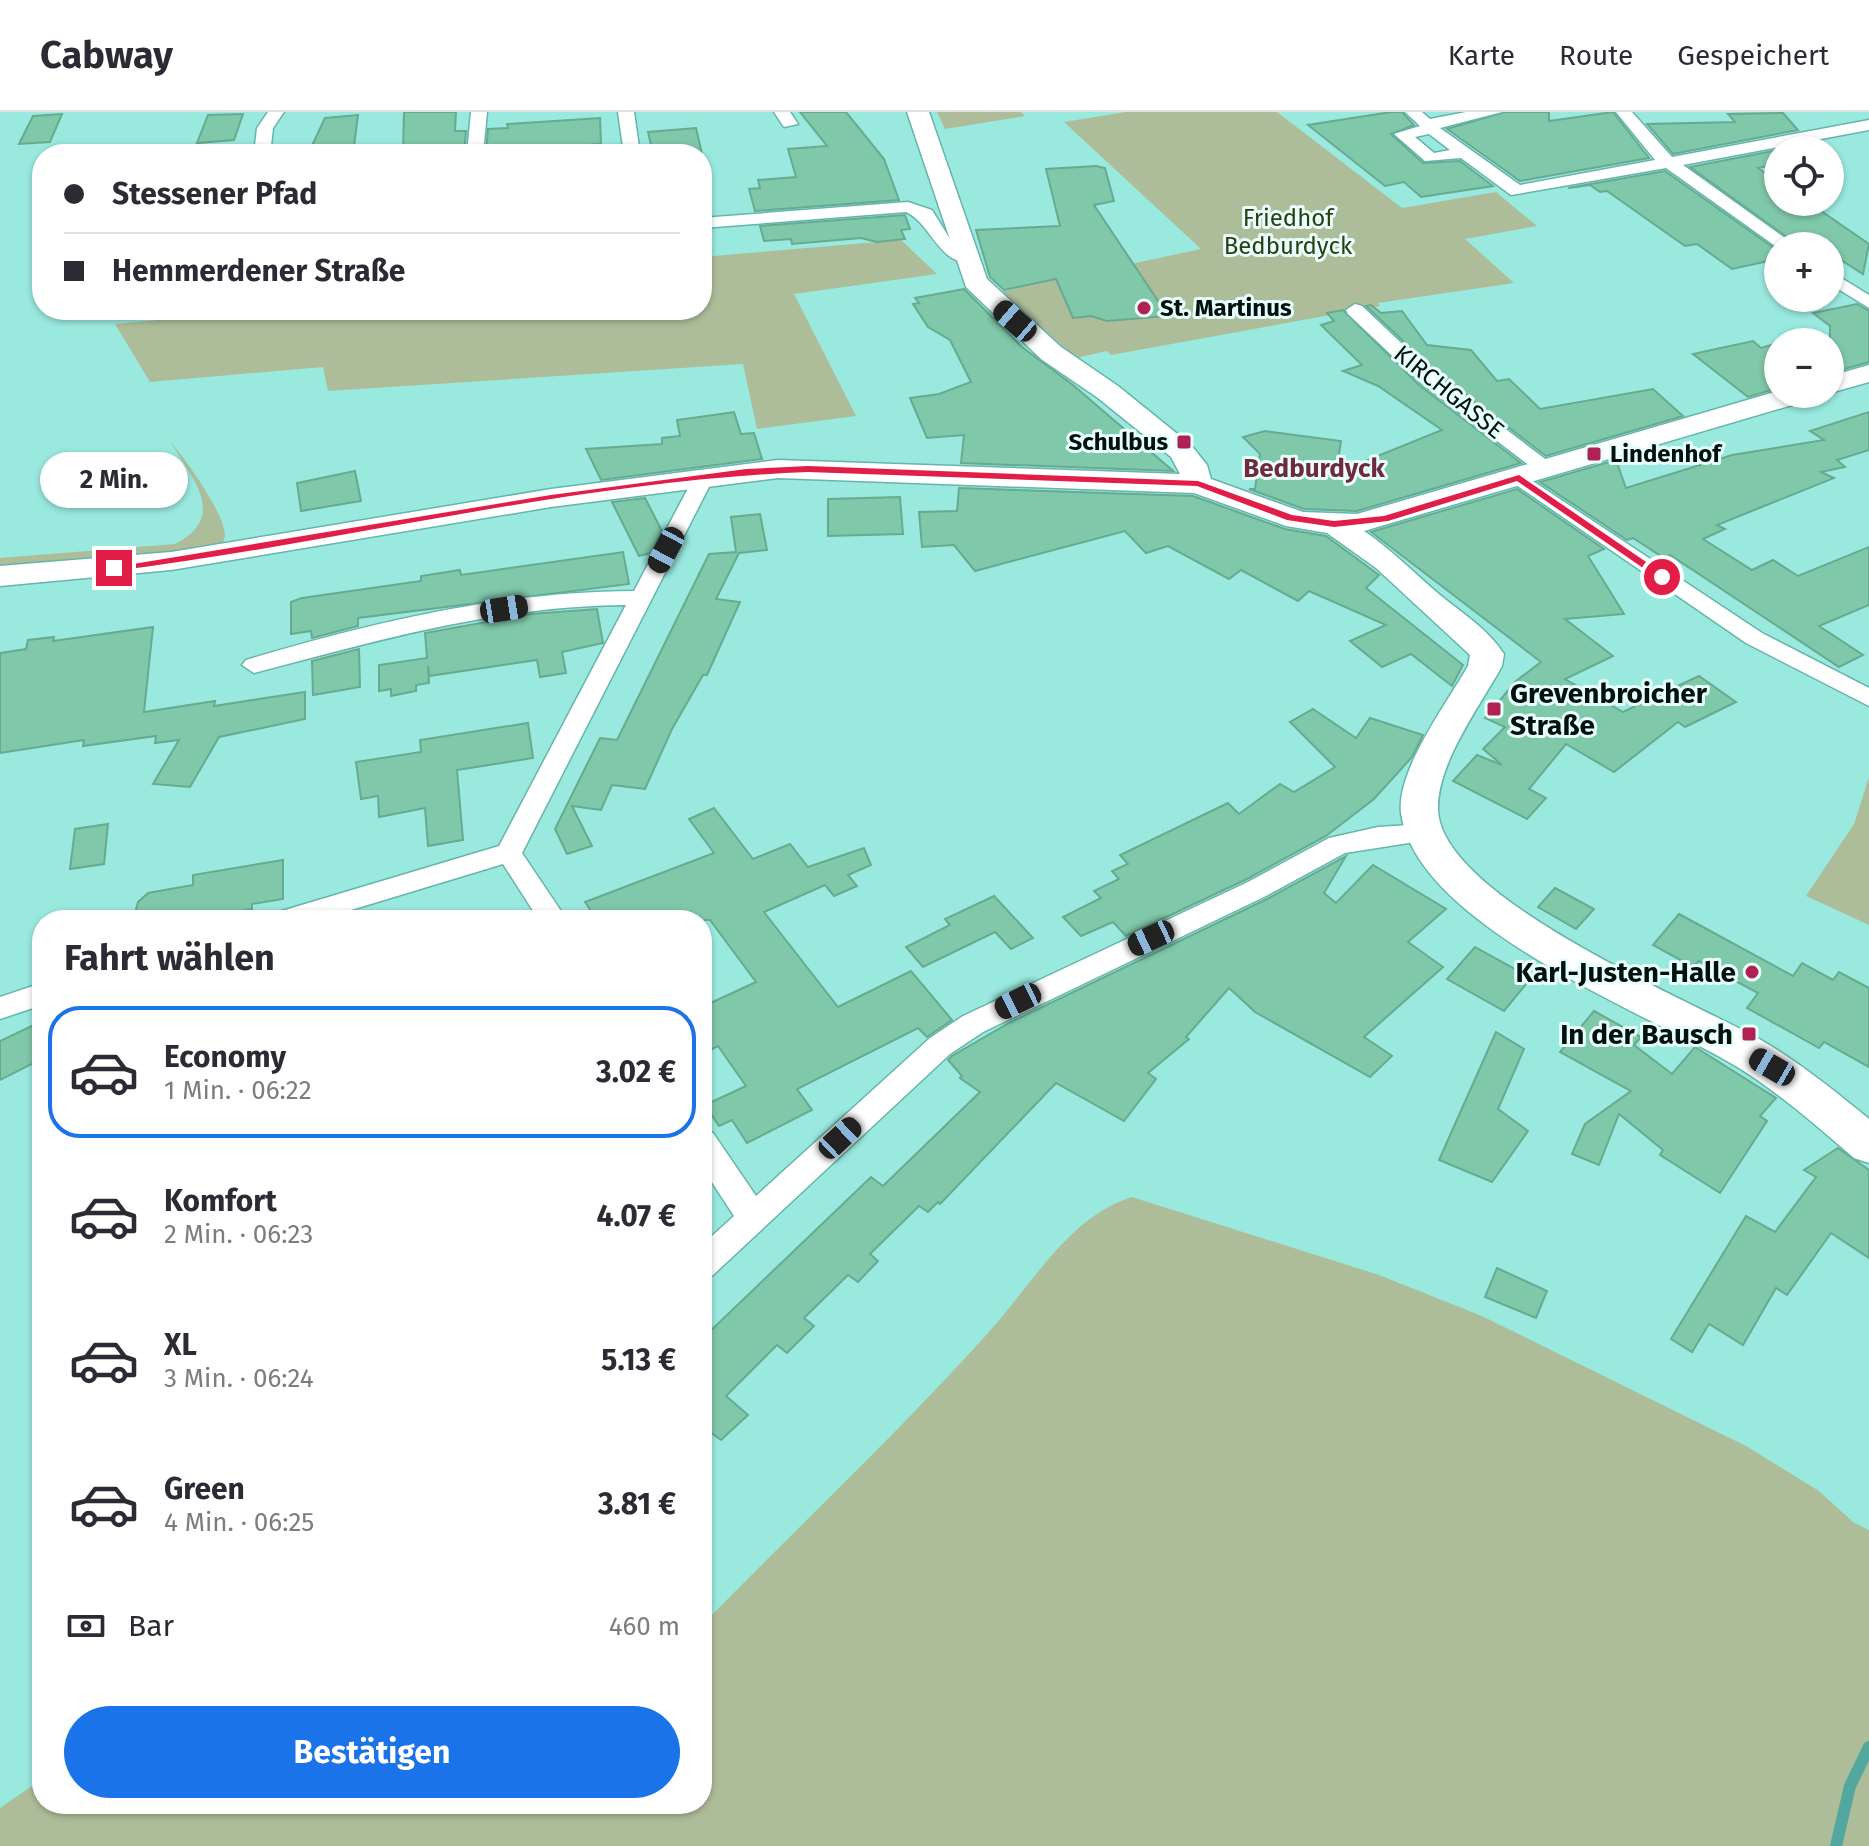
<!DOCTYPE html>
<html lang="de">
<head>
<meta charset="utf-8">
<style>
  body { margin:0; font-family:"Fira Sans",sans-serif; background:#f2f2f3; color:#2b2b33; height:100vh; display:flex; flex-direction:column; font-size:30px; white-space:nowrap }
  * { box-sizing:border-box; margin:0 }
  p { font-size:26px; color:#7c7c81 }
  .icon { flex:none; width:44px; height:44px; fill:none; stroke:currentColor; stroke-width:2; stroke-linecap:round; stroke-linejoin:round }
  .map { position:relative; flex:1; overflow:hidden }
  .sheet { position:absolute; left:32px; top:798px; width:680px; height:904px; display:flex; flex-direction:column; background:#fff; border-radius:32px; box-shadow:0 2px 6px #0004 }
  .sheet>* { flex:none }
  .guide { position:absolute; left:32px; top:32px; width:680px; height:176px; border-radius:32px; box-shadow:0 2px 6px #0004; display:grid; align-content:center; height:176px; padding:0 32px; background:#fff }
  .controls { position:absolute; left:1764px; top:24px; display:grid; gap:16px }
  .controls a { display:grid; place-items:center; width:80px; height:80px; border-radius:50%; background:#fff; box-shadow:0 2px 6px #0004; font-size:40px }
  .end { position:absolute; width:36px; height:36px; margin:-18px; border:10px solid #e11d48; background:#fff; box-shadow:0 0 0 4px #fff }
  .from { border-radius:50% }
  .bubble { position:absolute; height:56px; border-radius:28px; background:#fff; box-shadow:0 2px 6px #0004; font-size:26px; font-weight:700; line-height:56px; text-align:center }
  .car { position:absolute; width:24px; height:48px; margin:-24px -12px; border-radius:10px; box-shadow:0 0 6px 2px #0007; background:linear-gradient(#222 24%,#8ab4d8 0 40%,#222 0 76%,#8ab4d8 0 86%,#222 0) }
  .guide b { display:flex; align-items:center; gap:28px; height:76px; font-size:30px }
  .guide b+b { border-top:2px solid #e1e1e2 }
  .guide i { width:20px; height:20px; background:#2b2b33 }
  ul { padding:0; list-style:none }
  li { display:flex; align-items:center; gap:24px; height:132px; margin:0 16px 12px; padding:0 16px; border:4px solid transparent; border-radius:32px }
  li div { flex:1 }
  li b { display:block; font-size:30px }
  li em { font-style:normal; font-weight:700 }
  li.selected { border-color:#1a73e8 }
  li>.icon { width:72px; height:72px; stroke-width:1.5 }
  h2 { padding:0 32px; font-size:36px; line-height:96px }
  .pay { display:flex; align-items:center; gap:20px; height:88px; padding:0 32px; font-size:30px }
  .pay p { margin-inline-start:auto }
  .button { display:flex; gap:16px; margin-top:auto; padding:16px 32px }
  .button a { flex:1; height:92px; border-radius:48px; background:#1a73e8; color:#fff; font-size:32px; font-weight:700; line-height:92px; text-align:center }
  header { display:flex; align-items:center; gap:48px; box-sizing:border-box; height:112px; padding:0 40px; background:#fff; border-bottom:2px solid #e1e1e2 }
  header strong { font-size:38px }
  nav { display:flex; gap:44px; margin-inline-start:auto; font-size:28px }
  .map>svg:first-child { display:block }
  .green { fill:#aebd99 }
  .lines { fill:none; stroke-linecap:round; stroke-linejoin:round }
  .stream { stroke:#52a89f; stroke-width:12 }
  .building { fill:#80c8aa; stroke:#67aa8f; stroke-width:2 }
  .street-casing { stroke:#65b5ac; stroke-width:3 }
  .secondary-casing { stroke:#65b5ac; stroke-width:3 }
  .street { fill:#fff; fill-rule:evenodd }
  .secondary { fill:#fff; fill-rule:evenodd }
  .route { fill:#e11d48 }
  .poi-dot { fill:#b12154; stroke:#e8fefb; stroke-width:3 }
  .labels { text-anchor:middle; stroke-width:6; stroke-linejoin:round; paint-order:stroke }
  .far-park-label { font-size:24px; fill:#2e3d11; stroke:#e8fefb }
  .far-poi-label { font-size:24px; font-weight:bold; fill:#00110f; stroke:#e8fefb; text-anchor:start }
  .far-street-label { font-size:24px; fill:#00110f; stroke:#e8fefb }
  .far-quarter-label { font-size:26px; font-weight:bold; fill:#6f2a3d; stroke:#e8fefb }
  .poi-label { font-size:28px; font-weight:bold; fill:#00110f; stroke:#e8fefb; text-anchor:end }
</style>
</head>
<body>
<header>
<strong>Cabway</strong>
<nav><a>Karte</a><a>Route</a><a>Gespeichert</a></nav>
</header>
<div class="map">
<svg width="1869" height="1734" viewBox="0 0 1869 1734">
  <rect width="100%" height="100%" fill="#99e9df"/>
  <g class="green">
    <polygon points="937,0 1021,0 1025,4 945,17"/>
    <polygon points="1126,0 1277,0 1402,96 1496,80 1537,114 1465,127 1514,171 1378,191 1380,194 1111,243 1107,239 1076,246 1000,180 1201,137 1064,10"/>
    <polygon points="901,128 937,162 794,182 856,304 757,317 743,252 328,279 323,255 150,270 115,212 267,198 702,198 702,145"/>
    <path d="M170,329C185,347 224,400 225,423C225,430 220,433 214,437L0,456V446L175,432C229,404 192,367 170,329Z"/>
    <polygon points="1869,665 1869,813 1806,784 1854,712"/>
    <path d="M1132,1085L1379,1163L1482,1204L1746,1334L1819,1379L1853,1410L1869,1418V1734H0V1696L42,1667V1692H702V1513C797,1416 897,1322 988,1221C1031,1174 1069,1104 1132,1085Z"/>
  </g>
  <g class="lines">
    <polyline class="stream" points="1836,1734 1850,1674 1869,1635"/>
  </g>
  <g class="building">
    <polygon points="404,0 456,0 455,19 466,19 464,42 403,42"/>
    <polygon points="800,0 846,0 884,47 899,88 755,99 749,77 760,76 758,68 796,65 788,37 827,34"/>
    <polygon points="1391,0 1402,0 1414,13 1391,22 1423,51 1460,49 1493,74 1421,85 1404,70 1385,74 1308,13"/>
    <polygon points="1505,0 1549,0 1549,9 1613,0 1649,46 1520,69 1447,17"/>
    <polygon points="1783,1 1798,18 1673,42 1647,12 1735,10 1728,2"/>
    <polygon points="62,2 50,30 19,32 33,4"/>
    <polygon points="243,2 234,28 197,31 208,3"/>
    <polygon points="358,3 353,42 308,42 325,6"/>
    <polygon points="600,6 601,32 524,38 524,42 486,42 488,17 508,16 507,12"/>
    <polygon points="696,16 702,42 653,42 648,20"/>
    <polygon points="1778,38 1778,52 1758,56 1778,70 1778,90 1808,90 1869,132 1863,162 1830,141 1830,134 1799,134 1690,55"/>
    <polygon points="1096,54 1105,56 1114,89 1094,93 1168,204 1107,209 1091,204 1073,206 1056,167 1004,178 990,165 976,118 1060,114 1046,57"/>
    <polygon points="1665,59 1778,139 1778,147 1732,157 1697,132 1685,134 1607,79 1600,80 1590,73 1568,76"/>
    <polygon points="905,103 910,117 901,118 905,127 877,130 861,126 792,132 791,127 764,129 760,114"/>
    <polygon points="964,177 1022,235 1073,273 1173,359 961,351 964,323 927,326 910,286 939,282 971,270 950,228 928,215 913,192 919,191 915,186"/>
    <polygon points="1857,192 1869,199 1869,250 1830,261 1830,214 1813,201"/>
    <polygon points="1371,193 1381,201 1402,199 1427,233 1471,238 1497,269 1509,267 1540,297 1653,277 1683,304 1546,344 1437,261 1366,194"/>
    <polygon points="1343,198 1419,273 1521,351 1357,399 1304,397 1249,377 1255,377 1260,342 1243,325 1265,319 1341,329 1336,361 1442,318 1378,274 1343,259 1362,253 1321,213 1334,209 1327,201"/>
    <polygon points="1753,229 1761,236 1778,231 1778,276 1748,285 1693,242"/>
    <polygon points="734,300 741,322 754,321 762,347 601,368 586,337 662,332 662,326 680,324 677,308"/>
    <polygon points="1869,300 1869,338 1837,348 1845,355 1821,360 1834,366 1717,413 1725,417 1703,427 1752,458 1773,448 1798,464 1869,435 1869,493 1819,514 1863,543 1839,555 1670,443 1667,448 1633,426 1627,428 1540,370 1616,348 1626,376 1732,343 1824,328 1810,319"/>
    <polygon points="355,359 361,389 301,399 297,371"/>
    <polygon points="959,376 1193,384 1285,417 1326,424 1379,463 1366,476 1463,553 1452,574 1411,542 1382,555 1350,529 1386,513 1309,479 1298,489 1241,458 1229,467 1168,434 1146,441 1125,419 975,459 954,433 922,435 919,400 957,399"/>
    <polygon points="1517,377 1604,437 1588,444 1624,502 1565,507 1613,544 1565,567 1623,600 1699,564 1736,590 1685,615 1678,610 1614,660 1566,632 1529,677 1546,686 1527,707 1453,669 1477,643 1502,653 1483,637 1505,615 1485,606 1516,569 1541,550 1371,420"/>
    <polygon points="900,385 903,422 828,424 828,387"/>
    <polygon points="645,386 662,419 651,441 639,444 612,390"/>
    <polygon points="760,402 767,438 739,441 716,487 740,490 707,563 703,563 672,617 645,677 612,673 601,698 572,694 592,734 567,742 555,717 600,626 617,628 709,442 736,440 731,405"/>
    <polygon points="623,440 629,472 358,506 358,514 312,526 311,519 291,522 291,490 302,486 421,469 421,464 460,458 461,463"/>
    <polygon points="597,497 603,531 562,540 566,561 540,565 537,548 429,564 428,554 429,571 416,573 416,579 391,584 391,577 379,579 379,553 427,546 425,521 531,502"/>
    <polygon points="153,515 144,600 215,589 214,594 305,580 305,607 219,625 190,675 153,672 179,628 155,631 156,624 83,634 84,628 0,641 0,541 26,537 28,528 54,525 53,529"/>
    <polygon points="359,537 360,575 313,583 312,549"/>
    <polygon points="1313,597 1356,626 1370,606 1423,623 1412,645 1374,687 1326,724 1247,767 1126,824 1113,810 1081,824 1063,805 1101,786 1094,779 1119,767 1112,759 1128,752 1120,743 1228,691 1239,702 1280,672 1294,680 1335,655 1290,610"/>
    <polygon points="528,611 533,646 457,658 463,728 428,734 425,696 379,705 378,684 361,687 356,650 421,640 420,628"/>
    <polygon points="714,696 753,747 790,732 808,755 864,736 871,753 848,763 857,774 834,784 825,773 764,800 838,895 911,859 952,908 927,925 918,916 797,977 812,998 747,1031 732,1008 719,1014 705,993 746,974 718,934 702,942 702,895 756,870 710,808 597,808 585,790 714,741 689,707"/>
    <polygon points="108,712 104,752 70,757 75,717"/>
    <polygon points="1346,744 1324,781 1336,791 1373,753 1446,797 1408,830 1443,855 1364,925 1392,944 1370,965 1255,900 1229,876 1186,925 1189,927 1148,961 1156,967 1124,1009 1056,971 940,1092 938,1090 928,1100 919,1094 870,1142 878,1149 858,1170 848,1163 804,1206 814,1214 787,1241 777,1233 726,1284 748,1303 721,1328 702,1314 702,1227 871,1065 883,1074 980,980 960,966 962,964 948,948 952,944 1009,911 1267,787"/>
    <polygon points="283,748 283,787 252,792 252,797 190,808 133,808 138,790 148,781 193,773 193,763"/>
    <polygon points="1555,776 1594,797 1576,817 1538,795"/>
    <polygon points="994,784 1033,826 1011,837 995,820 923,855 906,835 950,813 945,807"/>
    <polygon points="1679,802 1793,864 1802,851 1833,868 1839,860 1869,876 1869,955 1824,930 1819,936 1747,896 1758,881 1699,849 1693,855 1653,833"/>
    <polygon points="1475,835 1531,866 1504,899 1447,867"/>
    <polygon points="1594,899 1641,925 1634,933 1672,962 1695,935 1776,986 1760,1004 1767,1009 1720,1081 1660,1043 1663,1038 1619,1002 1599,1053 1572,1042 1585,1012 1631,979 1560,940"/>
    <polygon points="42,909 42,947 0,968 0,929"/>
    <polygon points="1496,920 1524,937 1498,997 1528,1019 1492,1070 1439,1048"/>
    <polygon points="1838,1036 1869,1058 1869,1146 1831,1121 1787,1183 1776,1176 1743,1233 1709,1212 1692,1240 1671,1227 1746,1104 1775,1120 1816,1065 1804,1058"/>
    <polygon points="1497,1156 1547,1179 1536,1206 1485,1185"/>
  </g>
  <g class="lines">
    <defs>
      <g id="street">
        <polygon points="268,0 284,0 273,16 270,42 254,42 257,16"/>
        <polygon points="471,0 487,0 483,42 467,42"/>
        <polygon points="618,0 634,0 640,42 624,42"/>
        <polygon points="774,0 790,0 798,12 784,15"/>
        <path d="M1405,0H1422L1430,7L1466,0H1502L1440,16L1520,73L1655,48L1616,0H1632L1672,45L1869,8V18L1683,53L1796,134L1778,136L1666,56L1511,83L1461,46L1425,49L1394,22L1420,14ZM1429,22L1450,38L1434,41L1415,25Z"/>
        <path d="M908,90L932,98L950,127L971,141V149C941,156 930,110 906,100L702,116V106Z"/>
        <polygon points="1830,159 1869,183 1869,196 1830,172"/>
        <polygon points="1355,192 1362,194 1435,263 1553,353 1556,357 1553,361 1539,361 1421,271 1348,202 1346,198"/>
        <path d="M704,359L714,365L522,741L567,808H539L503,752L318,808H271L275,801L499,734L626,493C497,494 378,528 254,561L242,553L246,548C373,510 500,480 634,479L694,365Z"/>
        <polygon points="1519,360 1762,521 1869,576 1869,594 1746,531 1512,370 1509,366 1512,362"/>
        <polygon points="1425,712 1434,715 1438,721 1434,727 1345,741 1266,784 983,920 950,942 713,1163 702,1167 702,1133 734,1104 702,1055 702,1017 713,1021 756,1084 930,926 963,904 1248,770 1329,726 1378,715"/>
        <polygon points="42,871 42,893 0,907 0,885"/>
      </g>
      <g id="secondary">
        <path d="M907,0H929L987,167L1061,235L1118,274L1191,333L1207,353L1211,367L1303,400L1357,402L1778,279L1813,282L1809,288L1364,419C1392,438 1414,461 1440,483C1463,502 1488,517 1504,542L1502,554C1480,594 1437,651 1438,697C1439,785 1690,888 1761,928C1800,951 1835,979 1869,1007V1051L1854,1046C1816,1013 1777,979 1734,953C1645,900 1416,813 1401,701C1396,659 1447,591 1468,554L1470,543L1376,456L1327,421L1286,414L1194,381L778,366L551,395L171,458L0,474V454L171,440L551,377L778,348L1180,362L1171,345L1098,286L1041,247L966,175Z"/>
        <polygon points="1869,253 1869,270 1830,281 1830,264"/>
      </g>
    </defs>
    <use href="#street" class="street-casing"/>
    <use href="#secondary" class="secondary-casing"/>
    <use href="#street" class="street"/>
    <use href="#secondary" class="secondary"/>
  </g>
  <path class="route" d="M808,354L1198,369L1292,403L1334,409L1384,404L1519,363L1668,465L1659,467L1517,369L1388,409L1334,415L1287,408L1197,374L808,360C575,369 345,430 114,459L109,456L551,383L746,357Z"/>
  <g class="poi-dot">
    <circle cx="1144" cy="196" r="8"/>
    <rect x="1176" y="322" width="16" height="16" rx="4"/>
    <rect x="1586" y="334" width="16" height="16" rx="4"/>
    <rect x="1486" y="589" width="16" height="16" rx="4"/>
    <circle cx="1752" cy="860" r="8"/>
    <rect x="1741" y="914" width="16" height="16" rx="4"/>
  </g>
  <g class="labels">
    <g class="far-park-label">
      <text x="1288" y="114">Friedhof<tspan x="1288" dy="28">Bedburdyck</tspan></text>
    </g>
    <g class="far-poi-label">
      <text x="1160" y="204">St. Martinus</text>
      <text x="1168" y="338" text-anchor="end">Schulbus</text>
      <text x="1610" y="350">Lindenhof</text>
    </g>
    <g class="far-street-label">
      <text transform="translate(1449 280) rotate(39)" y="8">KIRCHGASSE</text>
    </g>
    <g class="far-quarter-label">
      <text x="1314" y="365">Bedburdyck</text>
    </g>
    <g class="poi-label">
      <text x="1510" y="591" text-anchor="start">Grevenbroicher<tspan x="1510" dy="32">Straße</tspan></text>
      <text x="1736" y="870">Karl-Justen-Halle</text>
      <text x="1733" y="932">In der Bausch</text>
    </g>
  </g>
</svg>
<div class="controls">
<a><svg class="icon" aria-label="locate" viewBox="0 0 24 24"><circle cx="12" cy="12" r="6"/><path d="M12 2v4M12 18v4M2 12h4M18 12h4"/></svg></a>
<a>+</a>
<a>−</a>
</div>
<i class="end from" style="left:1662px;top:465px"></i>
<i class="end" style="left:114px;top:456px"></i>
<div class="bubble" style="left:40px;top:340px;width:148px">2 Min.</div>
<i class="car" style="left:1015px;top:209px;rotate:311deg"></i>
<i class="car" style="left:666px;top:438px;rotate:208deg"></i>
<i class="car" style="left:504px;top:497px;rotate:81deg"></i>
<i class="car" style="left:1151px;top:826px;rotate:245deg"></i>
<i class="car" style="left:1018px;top:889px;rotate:244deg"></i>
<i class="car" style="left:1772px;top:955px;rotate:300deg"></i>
<i class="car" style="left:840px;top:1026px;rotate:47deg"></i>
<div class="guide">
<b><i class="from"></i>Stessener Pfad</b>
<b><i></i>Hemmerdener Straße</b>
</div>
<section class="sheet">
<h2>Fahrt wählen</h2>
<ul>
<li class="selected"><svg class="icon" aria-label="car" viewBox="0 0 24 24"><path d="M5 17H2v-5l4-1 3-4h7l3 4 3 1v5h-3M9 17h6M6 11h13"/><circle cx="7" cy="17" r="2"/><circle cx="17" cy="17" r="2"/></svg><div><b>Economy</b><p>1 Min. · 06:22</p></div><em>3.02 €</em></li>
<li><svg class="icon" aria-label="car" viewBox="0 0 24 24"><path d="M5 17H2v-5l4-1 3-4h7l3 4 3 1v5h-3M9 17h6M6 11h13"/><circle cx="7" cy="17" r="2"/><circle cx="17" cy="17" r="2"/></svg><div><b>Komfort</b><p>2 Min. · 06:23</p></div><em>4.07 €</em></li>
<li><svg class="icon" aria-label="car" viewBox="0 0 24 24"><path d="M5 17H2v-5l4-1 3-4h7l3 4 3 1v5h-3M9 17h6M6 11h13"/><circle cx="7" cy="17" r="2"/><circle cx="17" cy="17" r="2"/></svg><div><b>XL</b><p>3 Min. · 06:24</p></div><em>5.13 €</em></li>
<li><svg class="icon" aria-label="car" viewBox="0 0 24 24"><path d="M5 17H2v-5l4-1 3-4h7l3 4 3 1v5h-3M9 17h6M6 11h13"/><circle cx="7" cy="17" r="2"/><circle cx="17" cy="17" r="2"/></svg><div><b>Green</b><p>4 Min. · 06:25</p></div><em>3.81 €</em></li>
</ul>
<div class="pay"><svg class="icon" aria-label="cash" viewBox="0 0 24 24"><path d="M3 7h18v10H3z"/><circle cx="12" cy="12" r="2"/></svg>Bar<p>460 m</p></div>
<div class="button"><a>Bestätigen</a></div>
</section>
</div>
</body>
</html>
